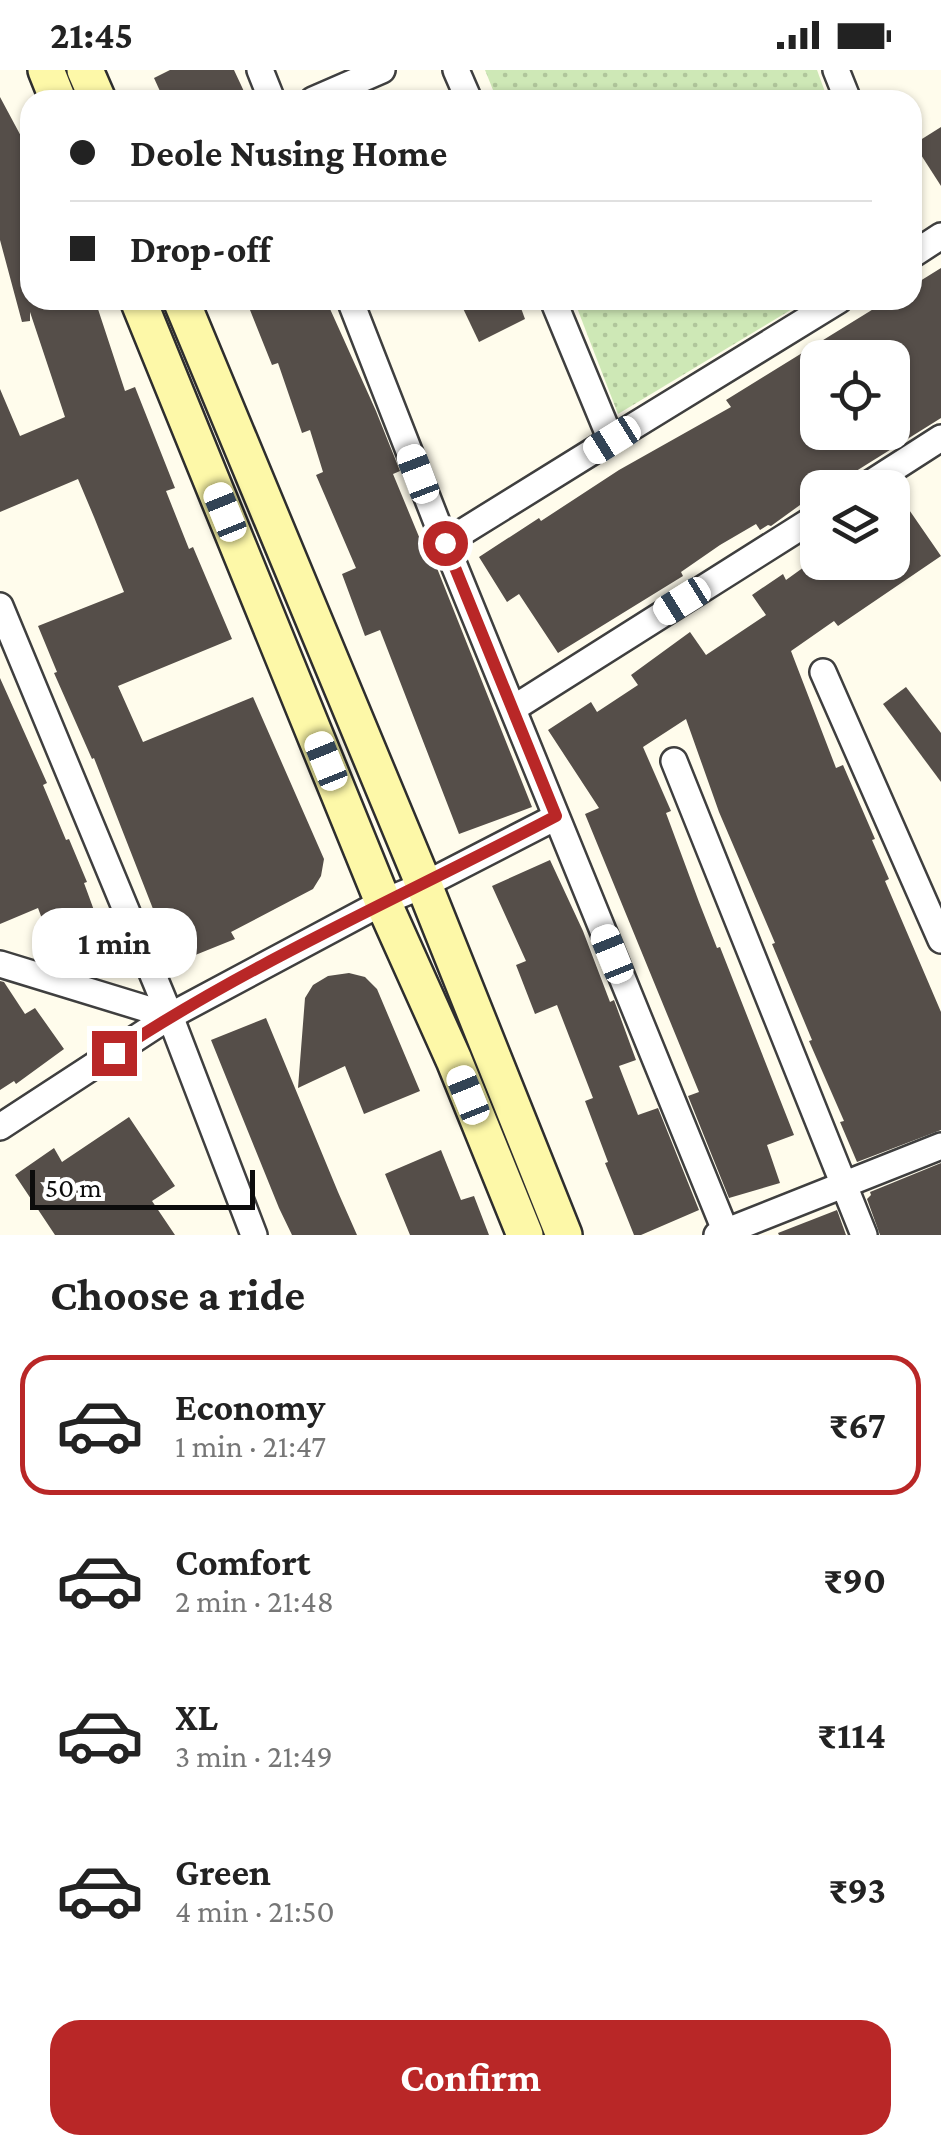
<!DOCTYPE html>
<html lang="en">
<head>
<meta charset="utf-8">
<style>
  body { margin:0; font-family:"Crimson Pro",serif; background:#f6f6f6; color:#222; height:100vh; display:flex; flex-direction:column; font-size:38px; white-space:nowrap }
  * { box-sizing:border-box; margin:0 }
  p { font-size:32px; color:#767676 }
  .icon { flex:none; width:55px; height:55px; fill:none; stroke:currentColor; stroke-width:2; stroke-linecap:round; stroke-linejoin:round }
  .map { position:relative; height:1165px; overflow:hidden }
  .details { display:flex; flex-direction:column; background:#fff; flex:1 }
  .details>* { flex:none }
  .guide { position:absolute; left:20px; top:20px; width:902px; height:220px; border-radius:30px; box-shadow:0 2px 8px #0004; display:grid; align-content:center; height:220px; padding:0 50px; background:#fff }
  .fabs { position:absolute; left:800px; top:270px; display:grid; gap:20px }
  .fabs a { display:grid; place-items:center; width:110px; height:110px; border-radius:20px; background:#fff; box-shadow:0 2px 8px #0004; font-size:50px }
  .scale { position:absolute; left:30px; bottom:25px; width:225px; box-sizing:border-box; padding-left:10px; border:5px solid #0c0c0c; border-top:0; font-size:28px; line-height:35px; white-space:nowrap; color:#0c0c0c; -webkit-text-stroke:8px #fff; paint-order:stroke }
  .end { position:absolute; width:45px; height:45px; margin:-22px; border:12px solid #b92727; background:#fff; box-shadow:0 0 0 5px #fff }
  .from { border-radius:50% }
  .bubble { position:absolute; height:70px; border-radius:30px; background:#fff; box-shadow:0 2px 8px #0004; font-size:32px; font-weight:700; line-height:70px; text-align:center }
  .car { position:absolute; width:30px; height:60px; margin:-30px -15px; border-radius:12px; box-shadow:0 0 8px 2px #0007; background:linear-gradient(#fff 24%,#345 0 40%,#fff 0 76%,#345 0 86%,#fff 0) }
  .guide b { display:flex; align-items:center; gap:35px; height:95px; font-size:38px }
  .guide b+b { border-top:2px solid #e0e0e0 }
  .guide i { width:25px; height:25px; background:#222 }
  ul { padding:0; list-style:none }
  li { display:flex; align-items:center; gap:30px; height:140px; margin:0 20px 15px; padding:0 30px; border:5px solid transparent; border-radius:30px }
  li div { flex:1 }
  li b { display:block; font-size:38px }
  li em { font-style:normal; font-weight:700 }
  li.on { border-color:#b92727 }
  li>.icon { width:90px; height:90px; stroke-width:1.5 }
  h2 { padding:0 50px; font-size:45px; line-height:120px }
  .button { display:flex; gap:20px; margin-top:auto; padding:20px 50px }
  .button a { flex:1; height:115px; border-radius:30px; background:#b92727; color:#fff; font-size:40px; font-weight:700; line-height:115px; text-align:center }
  .status { display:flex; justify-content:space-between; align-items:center; height:70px; padding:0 50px; background:#fff; direction:ltr }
  .status svg { height:28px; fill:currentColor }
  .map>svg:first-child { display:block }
  .park { fill:url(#park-dots) }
  .building { fill:#554e49; fill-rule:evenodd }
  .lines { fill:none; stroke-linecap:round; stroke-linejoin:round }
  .street-casing { stroke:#3f3f3f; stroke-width:30 }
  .secondary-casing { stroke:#2e2e2e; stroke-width:40 }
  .street { stroke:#fff; stroke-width:25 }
  .secondary { stroke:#fdf8a8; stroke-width:35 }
  .route { stroke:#b92727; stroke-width:12 }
</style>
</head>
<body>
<div class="status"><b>21:45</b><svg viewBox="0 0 49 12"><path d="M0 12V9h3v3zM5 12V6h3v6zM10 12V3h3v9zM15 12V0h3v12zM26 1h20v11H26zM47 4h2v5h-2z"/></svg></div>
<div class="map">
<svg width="941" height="1165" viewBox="0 0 941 1165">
  <defs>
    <pattern id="park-dots" width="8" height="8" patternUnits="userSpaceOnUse" patternTransform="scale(2.5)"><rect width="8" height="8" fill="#cee8b6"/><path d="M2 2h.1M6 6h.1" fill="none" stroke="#b0c69b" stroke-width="1.8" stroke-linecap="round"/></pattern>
  </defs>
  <rect width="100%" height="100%" fill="#fffcec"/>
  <g class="park">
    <polygon points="485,0 817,0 828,30 497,30"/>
    <polygon points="574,230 807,230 618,344"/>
  </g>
  <g class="building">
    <polygon points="170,0 234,0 248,30 164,30 154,8"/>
    <polygon points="0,27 30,83 30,230 95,230 125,321 135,317 175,418 166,421 189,479 193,477 232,569 118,616 143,672 253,627 324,789 321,806 313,819 231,862 235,869 178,892 158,843 155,844 94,688 92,689 54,603 57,602 38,556 124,522 94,447 78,409 0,442 0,319 20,366 65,347 30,242 30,251 22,252 0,170"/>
    <polygon points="941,57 941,116 914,74"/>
    <path d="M941,198V348L829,418H818V422L771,456L768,455L760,460L756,454L720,475L681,502L683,506L558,583L519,524L507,532L479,487L539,448L541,451L619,400L731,337L726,330L888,230H912V216ZM818,288H892V362H818Z"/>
    <polygon points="246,230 326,230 376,341 400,401 393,404 422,474 427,473 532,737 459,764 380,560 365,566 342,504 356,498 316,405 323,402 310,360 302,363 278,293 272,295"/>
    <polygon points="459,230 518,230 525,249 479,272"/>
    <polygon points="894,418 941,486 838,556 834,551 791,581 836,698 843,695 875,769 872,770 889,809 885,811 941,942 941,1060 857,1092 840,1052 844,1051 809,971 812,970 772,874 775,873 719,742 686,649 643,677 671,741 666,743 699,832 717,878 720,877 794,1065 767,1075 780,1113 729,1128 688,1026 699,1022 585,744 599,738 548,660 591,632 597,642 638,615 631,605 690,562 706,585 766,545 752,525 783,504 786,510 811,492 892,492"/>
    <polygon points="0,608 47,713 43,715 66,770 69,769 87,812 84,813 110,884 87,892 82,879 57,889 38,838 0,854"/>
    <polygon points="906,617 941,663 941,712 883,634"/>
    <polygon points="550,790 583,861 610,932 614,930 636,990 619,996 638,1045 658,1038 699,1140 641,1165 634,1165 605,1093 608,1092 585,1031 593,1028 557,935 535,944 516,895 526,891 492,816"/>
    <polygon points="349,903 365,907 377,919 420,1021 364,1044 345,996 298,1018 305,928 313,915 328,906"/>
    <polygon points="0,911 4,912 25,944 35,938 64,979 16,1014 14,1011 0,1020"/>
    <polygon points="266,948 338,1122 357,1165 292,1165 279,1138 211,970"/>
    <polygon points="129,1047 175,1116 152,1131 175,1165 55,1165 15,1105 54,1078 62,1092"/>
    <polygon points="441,1080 461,1130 474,1126 489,1165 410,1165 385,1104"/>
    <polygon points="941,1093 941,1165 880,1165 867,1129 871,1125 870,1122"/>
    <polygon points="837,1140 846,1165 779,1165 778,1163"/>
  </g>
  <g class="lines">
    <defs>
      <g id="street">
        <polyline points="260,0 272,30"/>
        <polyline points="456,0 469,30"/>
        <polyline points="836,0 848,30"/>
        <polyline points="313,30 382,0"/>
        <polyline points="912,176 915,183 941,166"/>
        <polyline points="350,230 445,473 727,1165"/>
        <polyline points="553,230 611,370 839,230"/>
        <polyline points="863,418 941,368"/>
        <polyline points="445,473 611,370"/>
        <polyline points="0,536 170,946 254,1165"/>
        <polyline points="823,602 941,870"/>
        <polyline points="514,638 818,446"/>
        <polyline points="674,691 864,1165"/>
        <polyline points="0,894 170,946 383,832 424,815 556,747"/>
        <polyline points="0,1057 170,946"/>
        <polyline points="717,1165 941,1076"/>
      </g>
      <g id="secondary">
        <polyline points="46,0 58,30"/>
        <polyline points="85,0 98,30"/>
        <polyline points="138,230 383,832 454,990 525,1165"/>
        <polyline points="181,230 424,815 564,1165"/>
      </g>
    </defs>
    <use href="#street" class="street-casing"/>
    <use href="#secondary" class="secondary-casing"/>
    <use href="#street" class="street"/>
    <use href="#secondary" class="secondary"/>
  </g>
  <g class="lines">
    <path class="route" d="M114,983C253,891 408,824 556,746L445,473"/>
  </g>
</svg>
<div class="fabs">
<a><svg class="icon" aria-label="locate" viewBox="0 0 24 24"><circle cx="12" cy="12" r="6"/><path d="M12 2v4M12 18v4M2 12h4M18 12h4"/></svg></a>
<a><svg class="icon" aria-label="layers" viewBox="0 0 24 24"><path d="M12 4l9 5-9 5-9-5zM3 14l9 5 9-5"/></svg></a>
</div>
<div class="scale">50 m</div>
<i class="end from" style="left:445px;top:473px"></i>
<i class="end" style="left:114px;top:983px"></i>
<div class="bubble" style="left:32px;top:838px;width:165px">1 min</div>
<i class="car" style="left:612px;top:370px;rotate:238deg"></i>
<i class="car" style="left:418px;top:404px;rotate:339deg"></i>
<i class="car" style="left:225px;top:442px;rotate:338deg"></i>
<i class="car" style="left:682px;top:531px;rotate:238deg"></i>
<i class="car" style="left:326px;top:691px;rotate:338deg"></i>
<i class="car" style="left:612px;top:884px;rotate:338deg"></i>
<i class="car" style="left:468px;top:1025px;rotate:338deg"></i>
<div class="guide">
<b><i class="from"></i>Deole Nusing Home</b>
<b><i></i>Drop-off</b>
</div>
</div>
<section class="details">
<h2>Choose a ride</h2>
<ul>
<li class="on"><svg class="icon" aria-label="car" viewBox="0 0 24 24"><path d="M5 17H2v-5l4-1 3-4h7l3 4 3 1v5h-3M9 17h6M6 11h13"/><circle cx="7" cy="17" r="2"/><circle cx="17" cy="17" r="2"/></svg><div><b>Economy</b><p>1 min · 21:47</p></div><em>₹67</em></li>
<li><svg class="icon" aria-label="car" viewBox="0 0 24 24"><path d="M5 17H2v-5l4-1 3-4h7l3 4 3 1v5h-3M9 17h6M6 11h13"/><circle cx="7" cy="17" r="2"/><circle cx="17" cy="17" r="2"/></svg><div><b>Comfort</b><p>2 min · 21:48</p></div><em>₹90</em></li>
<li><svg class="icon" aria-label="car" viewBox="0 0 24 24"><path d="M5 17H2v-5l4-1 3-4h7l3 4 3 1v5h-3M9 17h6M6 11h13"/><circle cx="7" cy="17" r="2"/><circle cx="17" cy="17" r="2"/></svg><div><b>XL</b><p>3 min · 21:49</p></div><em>₹114</em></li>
<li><svg class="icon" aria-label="car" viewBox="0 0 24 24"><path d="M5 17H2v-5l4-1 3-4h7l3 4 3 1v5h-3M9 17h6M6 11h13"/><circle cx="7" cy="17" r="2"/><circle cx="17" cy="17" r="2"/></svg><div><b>Green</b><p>4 min · 21:50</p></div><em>₹93</em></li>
</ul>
<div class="button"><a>Confirm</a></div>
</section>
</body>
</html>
